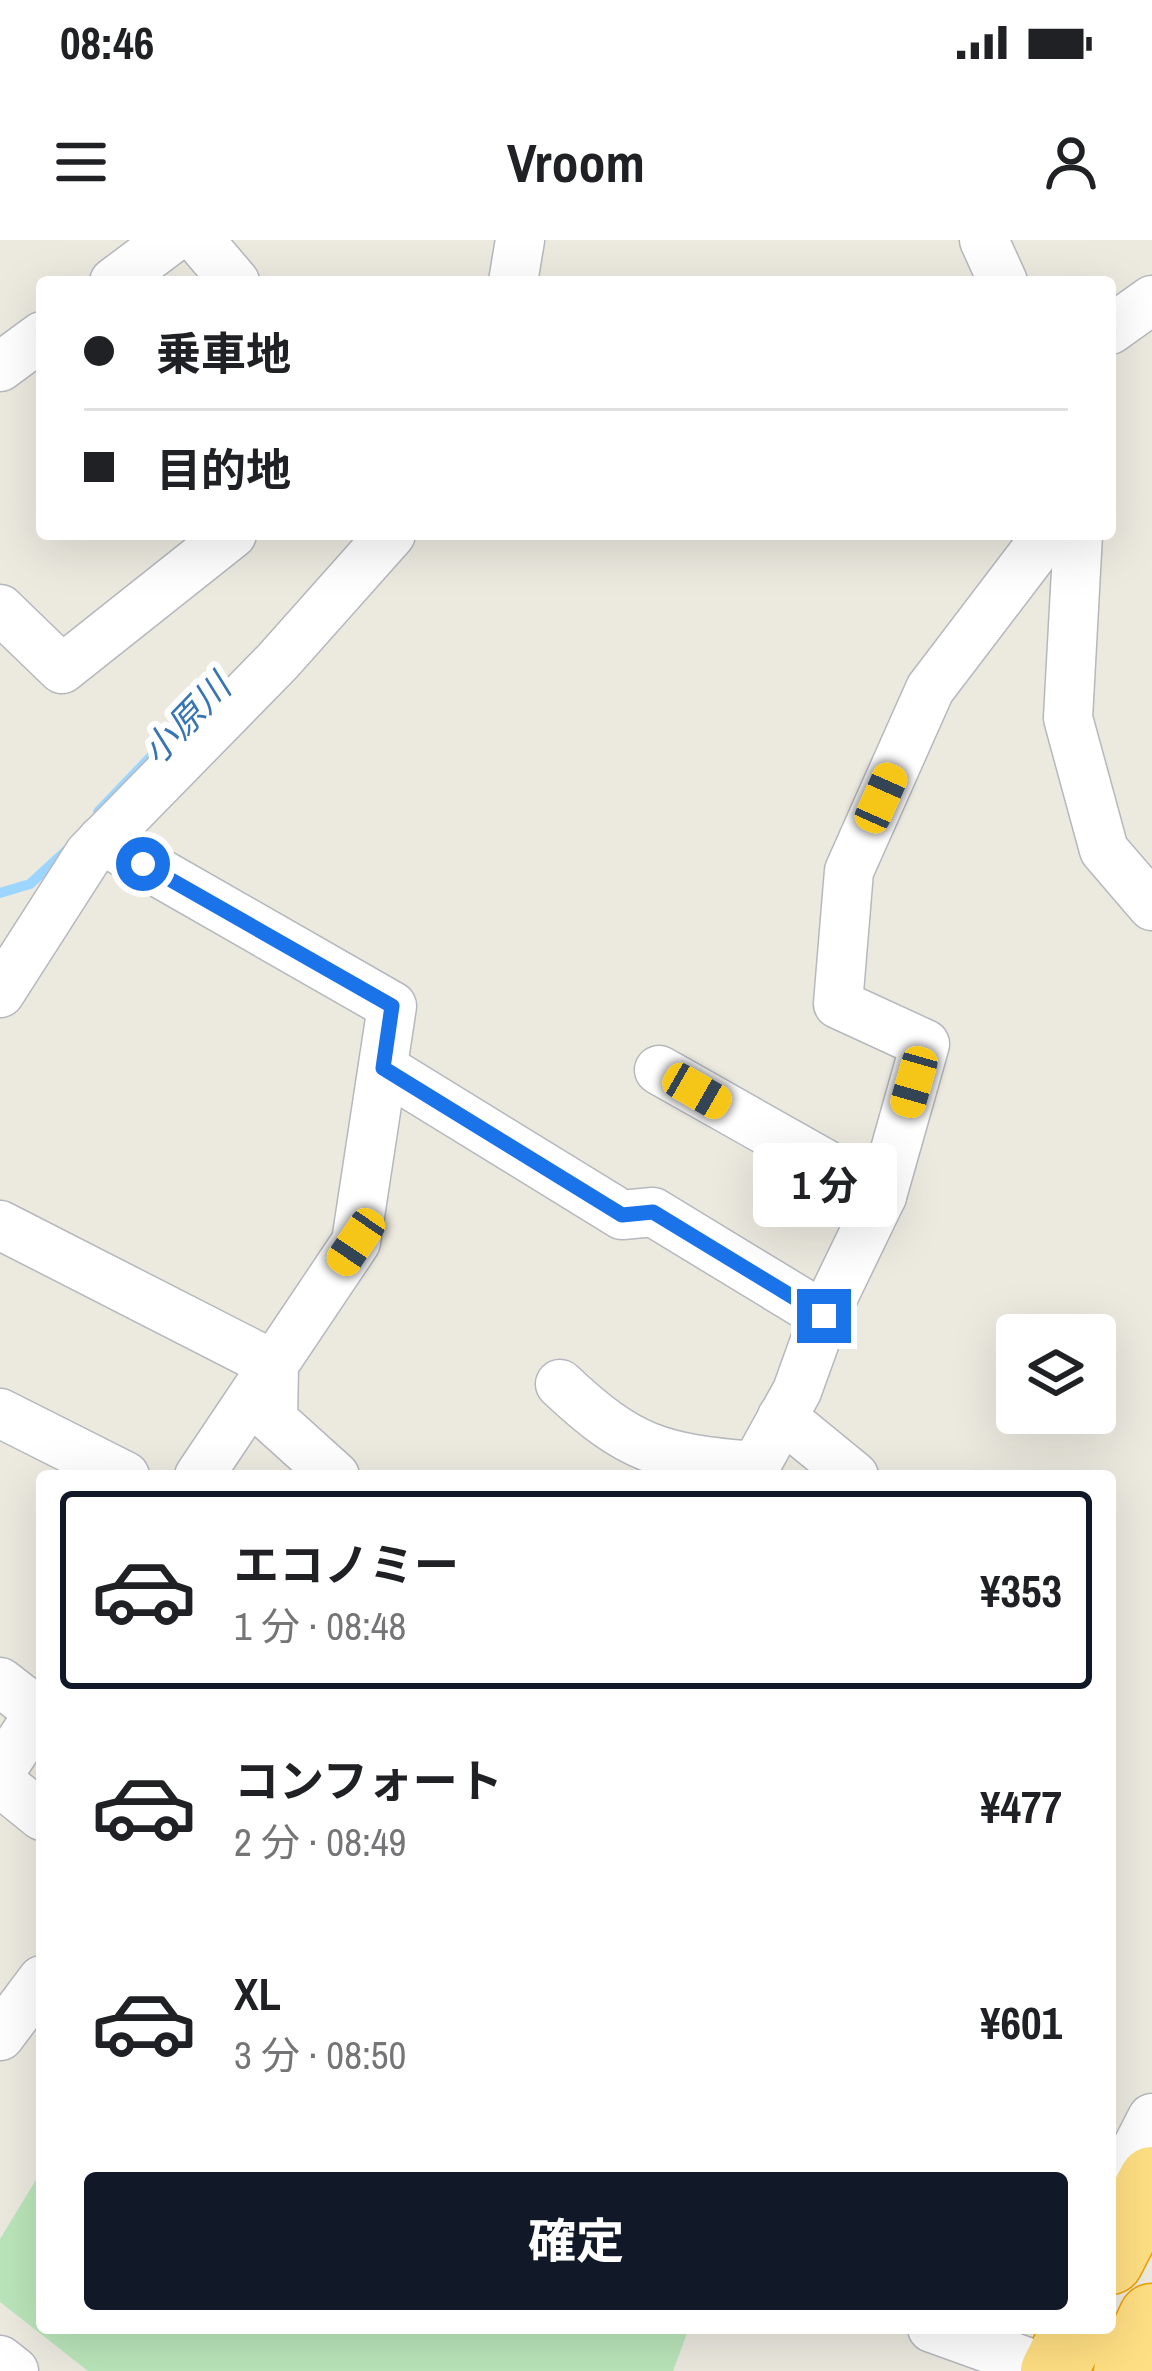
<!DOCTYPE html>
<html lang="ja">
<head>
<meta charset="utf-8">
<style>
  body { margin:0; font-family:"Archivo Narrow","Noto Sans JP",sans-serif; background:#f6f6f6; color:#202124; height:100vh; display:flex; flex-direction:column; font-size:45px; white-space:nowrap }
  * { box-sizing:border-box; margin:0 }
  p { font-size:39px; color:#757577 }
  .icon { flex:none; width:66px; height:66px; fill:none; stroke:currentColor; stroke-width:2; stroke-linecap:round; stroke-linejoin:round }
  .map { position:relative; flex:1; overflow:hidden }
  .side { position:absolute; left:36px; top:1230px; width:1080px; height:864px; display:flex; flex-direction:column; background:#fff; border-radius:12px; box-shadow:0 12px 48px #0002 }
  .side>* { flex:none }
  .banner { position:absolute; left:36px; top:36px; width:1080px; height:264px; border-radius:12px; box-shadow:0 12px 48px #0002; display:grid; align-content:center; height:264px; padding:0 48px; background:#fff }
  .fabs { position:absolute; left:996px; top:1074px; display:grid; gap:24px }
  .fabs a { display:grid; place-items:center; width:120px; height:120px; border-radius:12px; background:#fff; box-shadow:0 12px 48px #0002; font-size:60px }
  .end { position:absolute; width:54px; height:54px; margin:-27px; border:15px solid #1a73e8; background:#fff; box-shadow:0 0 0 6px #fff }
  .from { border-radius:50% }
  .bubble { position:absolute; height:84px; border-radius:12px; background:#fff; box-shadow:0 12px 48px #0002; font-size:39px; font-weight:700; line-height:84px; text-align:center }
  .car { position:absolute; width:36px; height:72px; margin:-36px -18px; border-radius:15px; box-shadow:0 0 9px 3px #0007; background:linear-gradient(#f5c518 24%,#345 0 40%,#f5c518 0 76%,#345 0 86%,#f5c518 0) }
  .banner b { display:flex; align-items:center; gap:42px; height:114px; font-size:45px }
  .banner b+b { border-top:3px solid #e0e0e0 }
  .banner i { width:30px; height:30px; background:#202124 }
  ul { padding:21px 0 0; list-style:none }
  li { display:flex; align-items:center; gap:36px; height:198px; margin:0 24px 18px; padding:0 24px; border:6px solid transparent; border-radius:12px }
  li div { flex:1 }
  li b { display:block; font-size:45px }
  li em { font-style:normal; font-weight:700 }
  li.on { border-color:#111827 }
  li>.icon { width:108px; height:108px; stroke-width:1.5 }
  .cta { display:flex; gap:24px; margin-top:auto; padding:24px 48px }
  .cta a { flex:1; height:138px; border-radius:12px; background:#111827; color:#fff; font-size:48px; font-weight:700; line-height:138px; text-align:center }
  .status { display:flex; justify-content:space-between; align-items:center; height:84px; padding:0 60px; background:#fff; direction:ltr }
  .status svg { height:33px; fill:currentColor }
  header { display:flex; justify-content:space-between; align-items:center; height:156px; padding:0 48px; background:#fff; font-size:54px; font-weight:700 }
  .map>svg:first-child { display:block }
  .green { fill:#bae5ba }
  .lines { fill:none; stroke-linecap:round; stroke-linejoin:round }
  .stream { stroke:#9cd5ff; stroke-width:10 }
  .minor-casing { stroke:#b5b8bd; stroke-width:51 }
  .highway-casing { stroke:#eba000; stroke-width:69 }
  .minor { stroke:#fff; stroke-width:48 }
  .highway { stroke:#ffdf83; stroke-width:66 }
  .route { stroke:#1a73e8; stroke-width:15 }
  .labels { text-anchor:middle; stroke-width:12; stroke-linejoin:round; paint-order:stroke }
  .water-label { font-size:36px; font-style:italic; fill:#3875b3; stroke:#fff }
</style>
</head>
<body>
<div class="status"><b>08:46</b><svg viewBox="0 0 49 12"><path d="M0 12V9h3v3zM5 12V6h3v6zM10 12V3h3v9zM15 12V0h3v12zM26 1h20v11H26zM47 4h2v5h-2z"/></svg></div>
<header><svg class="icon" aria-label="menu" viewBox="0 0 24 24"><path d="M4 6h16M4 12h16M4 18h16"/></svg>Vroom<svg class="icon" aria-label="person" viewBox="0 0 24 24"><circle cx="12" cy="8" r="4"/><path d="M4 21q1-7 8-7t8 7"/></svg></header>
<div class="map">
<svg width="1152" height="2131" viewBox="0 0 1152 2131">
  <rect width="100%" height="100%" fill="#ece9df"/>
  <polygon class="green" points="42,1930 42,2088 689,2088 673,2131 88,2131 0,2062 0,1999"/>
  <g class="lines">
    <g class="stream">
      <polyline points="98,572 164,503"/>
      <polyline points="0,653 30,644 67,610"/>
    </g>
    <defs>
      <g id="minor">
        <polyline points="199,0 235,42"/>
        <polyline points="984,0 1003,42"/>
        <polyline points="114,42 170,0"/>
        <polyline points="513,42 520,0"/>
        <polyline points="1110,90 1152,60"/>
        <polyline points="0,127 42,96"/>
        <polyline points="1078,294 1068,478 1104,610 1152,666"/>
        <polyline points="0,369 62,429 232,294"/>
        <polyline points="102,600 392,766 356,1002 199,1236"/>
        <polyline points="0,753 89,614 278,421 391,294"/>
        <polyline points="383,828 622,975 653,972 824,1076"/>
        <polyline points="659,830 882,956"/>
        <polyline points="0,985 274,1125 273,1180 335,1236"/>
        <path d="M560,1144C630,1210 660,1218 755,1226"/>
        <polyline points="0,1173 125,1236"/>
        <polyline points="782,1177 854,1236"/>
        <polyline points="750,1236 797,1151 824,1076 882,956 925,804 838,764 849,631 930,449 1048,294"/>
        <polyline points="0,1442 40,1473"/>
        <polyline points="0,1532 42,1469"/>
        <polyline points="0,1542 42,1576"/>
        <polyline points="0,1796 42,1740"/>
        <polyline points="1110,1960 1152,1878"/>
        <polyline points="932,2088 1027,2122"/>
        <polyline points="0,2120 14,2131"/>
      </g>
      <g id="highway">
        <polyline points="1110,2021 1152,1940"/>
        <polyline points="1054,2131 1076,2088"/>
        <polyline points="1127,2131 1152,2077"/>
      </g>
    </defs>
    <use href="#minor" class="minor-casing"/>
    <use href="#highway" class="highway-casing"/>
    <use href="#minor" class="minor"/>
    <use href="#highway" class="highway"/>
  </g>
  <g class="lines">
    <polyline class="route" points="143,624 392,766 383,828 622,975 653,972 824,1076"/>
  </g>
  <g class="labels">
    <g class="water-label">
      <text transform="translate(186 479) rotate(-46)" y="13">小原川</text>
    </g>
  </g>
</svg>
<div class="fabs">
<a><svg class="icon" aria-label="layers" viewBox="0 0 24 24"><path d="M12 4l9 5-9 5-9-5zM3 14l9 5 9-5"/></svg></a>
</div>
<i class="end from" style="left:143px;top:624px"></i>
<i class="end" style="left:824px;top:1076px"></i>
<div class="bubble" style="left:753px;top:903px;width:144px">1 分</div>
<i class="car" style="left:881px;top:558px;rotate:24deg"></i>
<i class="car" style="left:914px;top:842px;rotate:196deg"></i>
<i class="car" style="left:697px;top:851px;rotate:120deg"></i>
<i class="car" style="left:356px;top:1002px;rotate:214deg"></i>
<div class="banner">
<b><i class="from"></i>乗車地</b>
<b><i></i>目的地</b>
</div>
<section class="side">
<ul>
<li class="on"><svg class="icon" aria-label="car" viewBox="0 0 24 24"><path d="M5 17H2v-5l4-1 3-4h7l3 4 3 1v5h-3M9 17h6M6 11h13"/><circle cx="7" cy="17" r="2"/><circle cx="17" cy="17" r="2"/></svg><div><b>エコノミー</b><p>1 分 · 08:48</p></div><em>¥353</em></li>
<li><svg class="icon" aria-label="car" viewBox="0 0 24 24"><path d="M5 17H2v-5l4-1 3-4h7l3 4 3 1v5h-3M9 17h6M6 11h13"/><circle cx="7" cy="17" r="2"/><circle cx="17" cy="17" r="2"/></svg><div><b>コンフォート</b><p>2 分 · 08:49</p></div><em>¥477</em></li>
<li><svg class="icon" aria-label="car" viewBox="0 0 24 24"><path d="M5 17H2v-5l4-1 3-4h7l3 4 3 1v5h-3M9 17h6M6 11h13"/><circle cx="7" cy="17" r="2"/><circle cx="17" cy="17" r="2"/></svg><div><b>XL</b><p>3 分 · 08:50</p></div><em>¥601</em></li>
</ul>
<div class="cta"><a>確定</a></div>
</section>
</div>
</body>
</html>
